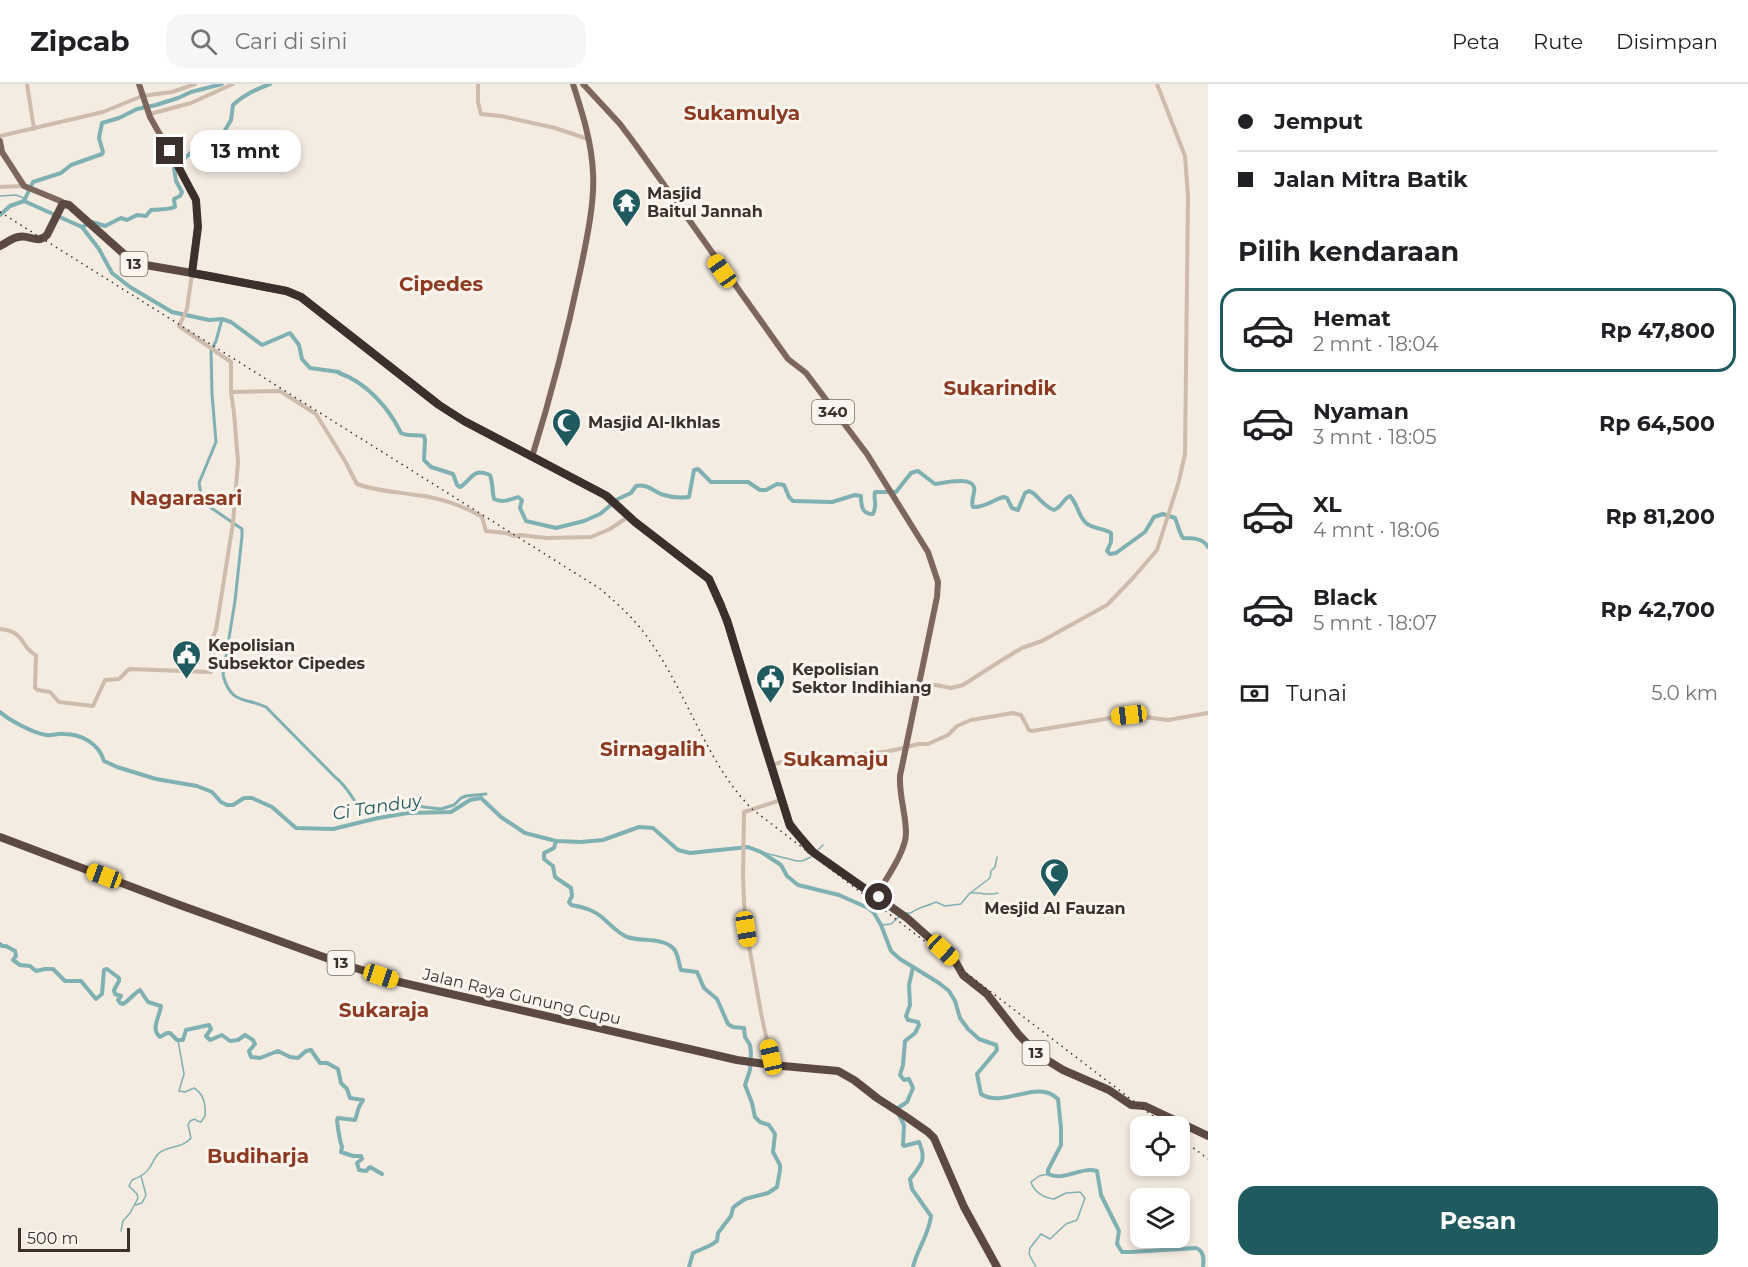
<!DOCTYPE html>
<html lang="id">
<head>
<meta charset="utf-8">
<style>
  body { margin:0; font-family:Montserrat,sans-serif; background:#f6f6f6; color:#202124; height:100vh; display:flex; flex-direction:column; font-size:22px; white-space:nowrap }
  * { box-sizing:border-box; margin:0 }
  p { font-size:20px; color:#757577 }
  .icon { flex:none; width:33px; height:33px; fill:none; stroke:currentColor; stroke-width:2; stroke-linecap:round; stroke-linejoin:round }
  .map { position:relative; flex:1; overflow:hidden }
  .sheet { display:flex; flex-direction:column; background:#fff; width:540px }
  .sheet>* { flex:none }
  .top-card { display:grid; align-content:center; height:132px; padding:0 30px; background:#fff }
  .buttons { position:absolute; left:1130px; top:1032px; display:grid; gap:12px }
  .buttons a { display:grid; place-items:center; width:60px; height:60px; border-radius:12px; background:#fff; box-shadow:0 3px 9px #0003; font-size:30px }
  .scale { position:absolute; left:18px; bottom:15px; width:112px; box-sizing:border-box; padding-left:6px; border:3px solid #3b302b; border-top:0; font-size:16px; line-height:21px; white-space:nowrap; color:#3b302b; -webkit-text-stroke:4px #fbf5ee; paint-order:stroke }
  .end { position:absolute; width:27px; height:27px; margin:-14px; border:8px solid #3b302b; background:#fff; box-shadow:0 0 0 3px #fff }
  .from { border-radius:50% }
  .bubble { position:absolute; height:42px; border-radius:18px; background:#fff; box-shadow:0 3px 9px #0003; font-size:20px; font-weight:700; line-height:42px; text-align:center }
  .car { position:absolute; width:18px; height:36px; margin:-18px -9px; border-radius:8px; box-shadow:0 0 4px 2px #0007; background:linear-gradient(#f5c518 24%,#345 0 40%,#f5c518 0 76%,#345 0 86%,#f5c518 0) }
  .top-card b { display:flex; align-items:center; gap:21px; height:57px; font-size:22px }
  .top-card b+b { border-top:2px solid #e0e0e0 }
  .top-card i { width:15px; height:15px; background:#202124 }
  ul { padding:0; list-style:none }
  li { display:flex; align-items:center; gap:18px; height:84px; margin:0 12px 9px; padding:0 18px; border:3px solid transparent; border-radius:18px }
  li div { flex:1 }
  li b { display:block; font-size:22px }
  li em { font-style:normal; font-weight:700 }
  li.current { border-color:#1f5a5e }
  li>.icon { width:54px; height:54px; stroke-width:1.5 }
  h2 { padding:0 30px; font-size:27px; line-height:72px }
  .pay { display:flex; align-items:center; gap:15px; height:66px; padding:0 30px; font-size:22px }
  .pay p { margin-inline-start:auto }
  .button { display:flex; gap:12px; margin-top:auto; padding:12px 30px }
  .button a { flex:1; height:69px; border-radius:18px; background:#1f5a5e; color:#fff; font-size:24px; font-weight:700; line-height:69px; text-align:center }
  header { display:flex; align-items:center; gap:36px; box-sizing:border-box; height:84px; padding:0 30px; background:#fff; border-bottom:2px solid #e0e0e0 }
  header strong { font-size:28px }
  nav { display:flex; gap:33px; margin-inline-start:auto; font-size:21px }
  .search { width:420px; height:54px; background:#f6f6f6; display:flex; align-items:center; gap:15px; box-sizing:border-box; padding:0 21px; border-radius:18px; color:#757577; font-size:22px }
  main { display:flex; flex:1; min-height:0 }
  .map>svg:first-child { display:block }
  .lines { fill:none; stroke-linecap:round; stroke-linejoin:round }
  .stream { stroke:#7fb0b2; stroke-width:1.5 }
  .canal { stroke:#7fb0b2; stroke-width:3 }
  .river { stroke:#7fb0b2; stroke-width:4 }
  .minor { stroke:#cdbbac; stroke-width:4 }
  .major { stroke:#7d675c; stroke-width:6 }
  .highway { stroke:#5c4a42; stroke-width:8 }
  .rail { stroke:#3b302b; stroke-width:1.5; stroke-dasharray:1.5 4.5; stroke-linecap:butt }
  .route { stroke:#3b302b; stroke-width:8 }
  .labels { text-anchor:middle; stroke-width:6; stroke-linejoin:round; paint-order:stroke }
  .shield { fill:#fbf5ee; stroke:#756b66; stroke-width:1.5 }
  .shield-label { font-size:15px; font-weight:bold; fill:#3b302b }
  .poi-label { font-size:16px; font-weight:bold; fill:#3b302b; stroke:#fbf5ee; text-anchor:start }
  .street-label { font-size:16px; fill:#3b302b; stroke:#fbf5ee }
  .water-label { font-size:18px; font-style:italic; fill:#1f5a5e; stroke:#fbf5ee }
  .quarter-label { font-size:20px; font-weight:bold; fill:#8c3b22; stroke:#fbf5ee }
</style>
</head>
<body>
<header>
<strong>Zipcab</strong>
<div class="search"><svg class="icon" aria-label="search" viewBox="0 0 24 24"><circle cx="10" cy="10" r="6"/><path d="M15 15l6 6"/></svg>Cari di sini</div>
<nav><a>Peta</a><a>Rute</a><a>Disimpan</a></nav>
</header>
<main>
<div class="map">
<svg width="1208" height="1183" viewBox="0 0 1208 1183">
  <rect width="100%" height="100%" fill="#f4ebe1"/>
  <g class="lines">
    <g class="stream">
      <polyline points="0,112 16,111 24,114"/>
      <polyline points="817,767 823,761"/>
      <polyline points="761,768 797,777 802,777 811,773"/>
      <path d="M970,809C980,808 988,812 998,809"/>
      <path d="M904,829H911C918,823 928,822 936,818L945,822L961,820L969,810L990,794L991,787L995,783L997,773"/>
      <polyline points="881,841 891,840 900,832"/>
      <polyline points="135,1121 142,1119 146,1111 141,1092"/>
      <path d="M121,1147L123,1137L130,1129L138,1114L137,1110L129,1102L132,1096C138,1094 147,1089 150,1083C153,1079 154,1074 158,1070C168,1061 182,1065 191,1054L188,1041L190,1037L195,1035L197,1037L201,1038L205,1032C206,1021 204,1010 194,1004L185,1008L179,1007L184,990L178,956"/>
      <path d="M1036,1183L1029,1170L1030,1164L1041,1150L1050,1155L1066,1140L1077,1136L1085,1114L1080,1108L1066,1109L1054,1115C1044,1114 1034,1108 1031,1098L1039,1092L1048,1090"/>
    </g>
    <path class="canal" d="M222,235L216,257L211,267L212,310L216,358L199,399L201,410L207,421L242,445V452L235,517L223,591C231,621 245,613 266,623L335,693C349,703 353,719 366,730L407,721L441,725L454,721L461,714L466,712L486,710"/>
    <g class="river">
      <path d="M179,79L194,66L202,64L211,65L216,62L231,36L233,21C244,11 256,5 270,0"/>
      <polyline points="24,117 33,98 61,89 71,81 102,70 103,68 99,54 102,39 119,34 137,25 156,21 178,14 191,8 222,0"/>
      <polyline points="0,131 10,122 24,117 82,143 99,165 112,189 130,203 172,228 209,236 222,235 231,238 262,261 290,249 299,261 302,275 310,284 339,288"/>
      <path d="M82,143L92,138L105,142L121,134L127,136L137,131L146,132L151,126C159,125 167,126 175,123L174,115L180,112L182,108L176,97L174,84L176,81"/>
      <path d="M339,289C366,298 389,324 401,349C409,353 416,350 424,352L425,356L424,376L431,383L453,390L457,401L460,403C472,396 472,383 490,391C493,399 492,407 494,415C502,419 510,416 518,413L522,416L520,424L526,437L556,444L584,437L600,430L618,415L631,409L636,402C647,399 654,408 664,411C673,414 680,414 689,413L694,386L698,385L711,398H748L760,406H766L777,400L784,401L789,413L793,417L832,418L855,411L861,412C861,421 862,431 873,430C878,419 873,417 875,408H896L911,389L918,387L935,400C943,399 971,392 974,403C976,409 970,415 973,423C984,424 993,416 1003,413L1007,414L1012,424L1018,426L1025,409L1029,407C1037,409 1041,421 1054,426C1062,423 1063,415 1070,412C1078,420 1078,432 1086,439C1093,445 1103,444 1111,449V458L1107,467L1110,470L1116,469L1145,448L1154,433L1163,430L1175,434C1178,441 1179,448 1183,454C1192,454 1203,454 1208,463"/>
      <path d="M0,628C9,636 33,649 46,651C52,652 58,649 64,650C82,650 99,660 104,677L117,683L156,695L197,702L212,708L221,718L227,721H233L244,714H252L272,723L296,744L333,745L378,734L408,729L451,728L470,716L481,714L501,733L525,749L556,757L581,758L603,756L639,743L653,744L678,766L690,769L748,763L761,768L781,781L787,792L798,801L839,811L868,824L874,829L881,841L891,867L900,875L939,899L949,907L955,917L960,934L968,945L979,955L996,961L997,966L977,990L981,1010C1004,1025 1037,994 1058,1015L1061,1044V1061L1048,1086V1090C1064,1098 1081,1082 1097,1087L1101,1111L1119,1147L1117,1160L1122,1168H1131L1196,1164C1204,1167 1204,1175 1203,1183"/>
      <path d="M556,757L554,764L544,769V775L553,782L555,793L571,804L572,812L569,818L571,821C583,823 595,826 605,836C612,842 618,849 627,853C641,858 661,853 673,864C679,870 678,878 681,886L697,888L704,904L717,915L728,940L733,943L744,944L745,953L750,961L751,969L750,986L745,1001L752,1019L755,1033L760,1038L769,1041L775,1050L773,1068L780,1081V1086L777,1103L768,1109L745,1115L735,1122L733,1124L731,1132L718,1149L717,1157L711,1161L693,1169L689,1183"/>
      <path d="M0,860L2,862H6L15,867L16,872L13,876L20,881L30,882L36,887L45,885H53L65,897H81L96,915L102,910L104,886L107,885L119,894V897L114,906L115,910L121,912L118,916L120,919L123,920C130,916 133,910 140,906L148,918L161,922C160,932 150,945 160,953L167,949H170L177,956H183L186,946L209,941L211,945L206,952L210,956L222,951L230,957L238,956L245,951L253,956L255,960L249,967L251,973L260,974L278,967L290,973L298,974L306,967L311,966L320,979H327L338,985L341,999L347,1005L350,1014L363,1016L359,1023L355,1036L338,1034L337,1036C338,1045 339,1054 342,1063L341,1068L353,1072H361L362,1075L357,1079L359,1086L366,1087L370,1083L382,1090"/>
      <path d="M913,883L909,901L910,921L906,932L908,936L918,938L919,941L915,949L905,957L903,981L900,991L904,996L909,995L913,1004L907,1018L898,1024V1029L904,1041L903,1061L904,1062L919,1058C927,1076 921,1081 910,1095L912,1105L931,1132C929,1151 917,1165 913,1183"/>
    </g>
    <g class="minor">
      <polyline points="27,0 34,45"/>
      <polyline points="478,0 478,18 481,30 501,32 555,44 588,55"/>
      <polyline points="150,30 191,19 233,0"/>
      <polyline points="0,52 103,28 142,12 172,8 195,0"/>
      <polyline points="0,103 23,102"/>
      <path d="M231,308L280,307L316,330L345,377L357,400C376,407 397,408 416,411C437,413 465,422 482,433L486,447L506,449L514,452L520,451L547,454L591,453L610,445L628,433"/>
      <path d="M0,545C27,548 20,564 36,571L35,604L38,606L50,608L59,618L93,622L105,596L119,595L129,585L211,588L214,571L213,553L216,546L233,439L238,378L234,329L231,308V278L179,242L187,225L192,190"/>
      <polyline points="920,602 921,600 925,599 951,604 963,601 1002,576 1022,564 1042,557 1107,521 1133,494 1157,466 1179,397 1185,370 1188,112 1185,72 1157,0"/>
      <polyline points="906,663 919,660 928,660 948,651 957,642 971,636 1013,629 1021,631 1029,646 1032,647 1129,631 1168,636 1208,629"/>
      <path d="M771,681C816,667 858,676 903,664"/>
      <polyline points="772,980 761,929 745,839 743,794 744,728 781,716"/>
    </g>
    <g class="major">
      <polyline points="139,0 150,33 196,114 197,143 192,189"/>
      <path d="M583,0L620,40L635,60L788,275L806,289L867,370L928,468L938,498L937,513L900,692C899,712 906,730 906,749C906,768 885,796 876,812"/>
      <polyline points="0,57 2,68 24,102 58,116 64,119"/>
      <path d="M532,373C551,312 567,250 580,188C586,159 595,118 593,89C592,59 582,28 573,0"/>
    </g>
    <g class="highway">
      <polyline points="64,120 69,121 134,179 215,193 287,207 301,213 439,321 464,337 605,411 635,438 709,495 721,521 729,543 789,739 810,766 907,834 955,877 963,891 987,910 1019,951 1037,970 1063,986 1109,1006 1131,1021 1145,1022 1208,1052"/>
      <path d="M0,162C6,159 12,154 18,153C30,150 37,161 47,151L62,121"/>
      <polyline points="0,753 177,820 343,880 399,898 737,976 772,981 838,987 854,996 877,1014 905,1032 928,1048 934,1054 964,1123 997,1183"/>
    </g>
    <g class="rail">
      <path d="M0,128L599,504C618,520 636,536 650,557C687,609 707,680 752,725L1166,1042"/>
      <polyline points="1179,1053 1208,1075"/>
    </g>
  </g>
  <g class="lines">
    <polyline class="route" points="170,67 196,116 198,143 192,189 286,207 301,213 439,321 464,337 607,412 635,438 709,495 727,536 762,653 790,742 814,769 879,815 879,813"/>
  </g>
  <defs>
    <symbol id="temple-pin" viewBox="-11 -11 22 30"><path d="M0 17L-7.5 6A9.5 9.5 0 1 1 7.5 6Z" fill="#1f5a5e" stroke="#fbf5ee"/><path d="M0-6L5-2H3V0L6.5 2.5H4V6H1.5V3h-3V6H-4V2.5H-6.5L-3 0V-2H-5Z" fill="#fff"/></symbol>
    <symbol id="mosque-pin" viewBox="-11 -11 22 30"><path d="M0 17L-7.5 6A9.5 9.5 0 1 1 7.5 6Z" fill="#1f5a5e" stroke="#fbf5ee"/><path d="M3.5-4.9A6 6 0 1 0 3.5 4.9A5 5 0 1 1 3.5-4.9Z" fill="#fff"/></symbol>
    <symbol id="civic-pin" viewBox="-11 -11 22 30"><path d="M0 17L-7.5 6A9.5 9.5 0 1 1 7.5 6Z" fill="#1f5a5e" stroke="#fbf5ee"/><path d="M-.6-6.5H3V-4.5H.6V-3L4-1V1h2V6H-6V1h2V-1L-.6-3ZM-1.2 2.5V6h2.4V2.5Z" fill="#fff"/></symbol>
  </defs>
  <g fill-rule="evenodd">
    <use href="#temple-pin" x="610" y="102" width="33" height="45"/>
    <use href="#mosque-pin" x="550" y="322" width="33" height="45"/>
    <use href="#civic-pin" x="170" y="554" width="33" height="45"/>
    <use href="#civic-pin" x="754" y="578" width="33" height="45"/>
    <use href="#mosque-pin" x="1038" y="772" width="33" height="45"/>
  </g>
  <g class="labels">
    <g class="shield">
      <rect x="120.5" y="168" width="27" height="24" rx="4.5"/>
      <rect x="812" y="316" width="42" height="24" rx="4.5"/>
      <rect x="327.5" y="867" width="27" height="24" rx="4.5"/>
      <rect x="1022.5" y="957" width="27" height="24" rx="4.5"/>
    </g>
    <g class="shield-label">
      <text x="134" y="185">13</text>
      <text x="833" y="333">340</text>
      <text x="341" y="884">13</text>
      <text x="1036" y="974">13</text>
    </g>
    <g class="poi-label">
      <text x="647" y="115">Masjid<tspan x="647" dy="18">Baitul Jannah</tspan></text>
      <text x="588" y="344">Masjid Al-Ikhlas</text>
      <text x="208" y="567">Kepolisian<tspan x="208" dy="18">Subsektor Cipedes</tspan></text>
      <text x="792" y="591">Kepolisian<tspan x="792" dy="18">Sektor Indihiang</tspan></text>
      <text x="1055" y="830" text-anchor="middle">Mesjid Al Fauzan</text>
    </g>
    <g class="street-label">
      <text transform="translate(522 912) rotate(13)" y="6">Jalan Raya Gunung Cupu</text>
    </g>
    <g class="water-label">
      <text transform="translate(377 723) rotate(-9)" y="6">Ci Tanduy</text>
    </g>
    <g class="quarter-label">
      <text x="742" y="36">Sukamulya</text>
      <text x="441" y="207">Cipedes</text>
      <text x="1000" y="311">Sukarindik</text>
      <text x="186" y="421">Nagarasari</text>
      <text x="653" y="672">Sirnagalih</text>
      <text x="836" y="682">Sukamaju</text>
      <text x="384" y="933">Sukaraja</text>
      <text x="258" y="1079">Budiharja</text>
    </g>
  </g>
</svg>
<div class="buttons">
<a><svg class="icon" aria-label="locate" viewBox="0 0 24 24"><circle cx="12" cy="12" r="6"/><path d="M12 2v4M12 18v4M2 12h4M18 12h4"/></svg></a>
<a><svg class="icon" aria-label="layers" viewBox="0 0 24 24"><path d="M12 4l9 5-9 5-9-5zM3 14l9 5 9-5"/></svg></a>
</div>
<div class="scale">500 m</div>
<i class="end from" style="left:879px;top:813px"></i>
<i class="end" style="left:170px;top:67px"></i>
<div class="bubble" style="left:190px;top:46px;width:111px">13 mnt</div>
<i class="car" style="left:722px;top:187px;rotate:325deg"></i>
<i class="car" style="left:1129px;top:631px;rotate:263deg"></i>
<i class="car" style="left:104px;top:792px;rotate:290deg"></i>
<i class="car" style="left:746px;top:845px;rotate:171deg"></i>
<i class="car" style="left:943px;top:866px;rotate:133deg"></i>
<i class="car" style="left:381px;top:892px;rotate:108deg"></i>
<i class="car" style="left:771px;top:973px;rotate:347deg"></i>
</div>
<section class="sheet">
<div class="top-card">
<b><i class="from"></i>Jemput</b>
<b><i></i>Jalan Mitra Batik</b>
</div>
<h2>Pilih kendaraan</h2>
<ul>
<li class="current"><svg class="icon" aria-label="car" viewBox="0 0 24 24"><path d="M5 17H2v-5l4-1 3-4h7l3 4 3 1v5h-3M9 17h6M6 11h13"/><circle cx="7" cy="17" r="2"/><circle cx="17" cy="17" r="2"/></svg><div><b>Hemat</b><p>2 mnt · 18:04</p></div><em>Rp 47,800</em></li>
<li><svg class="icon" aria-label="car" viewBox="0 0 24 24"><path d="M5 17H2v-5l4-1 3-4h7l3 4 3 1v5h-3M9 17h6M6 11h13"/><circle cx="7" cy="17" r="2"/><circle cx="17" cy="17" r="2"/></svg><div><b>Nyaman</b><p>3 mnt · 18:05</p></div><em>Rp 64,500</em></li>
<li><svg class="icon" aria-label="car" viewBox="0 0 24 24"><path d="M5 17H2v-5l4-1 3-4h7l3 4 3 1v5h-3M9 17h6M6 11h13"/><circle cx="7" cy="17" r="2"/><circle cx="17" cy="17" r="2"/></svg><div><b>XL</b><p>4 mnt · 18:06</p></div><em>Rp 81,200</em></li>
<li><svg class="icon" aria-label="car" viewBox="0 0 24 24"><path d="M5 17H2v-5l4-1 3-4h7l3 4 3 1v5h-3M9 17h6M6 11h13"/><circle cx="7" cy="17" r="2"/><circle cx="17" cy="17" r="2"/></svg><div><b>Black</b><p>5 mnt · 18:07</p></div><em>Rp 42,700</em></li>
</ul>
<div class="pay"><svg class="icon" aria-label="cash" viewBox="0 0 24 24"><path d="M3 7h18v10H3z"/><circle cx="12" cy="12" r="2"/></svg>Tunai<p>5.0 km</p></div>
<div class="button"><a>Pesan</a></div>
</section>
</main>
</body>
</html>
